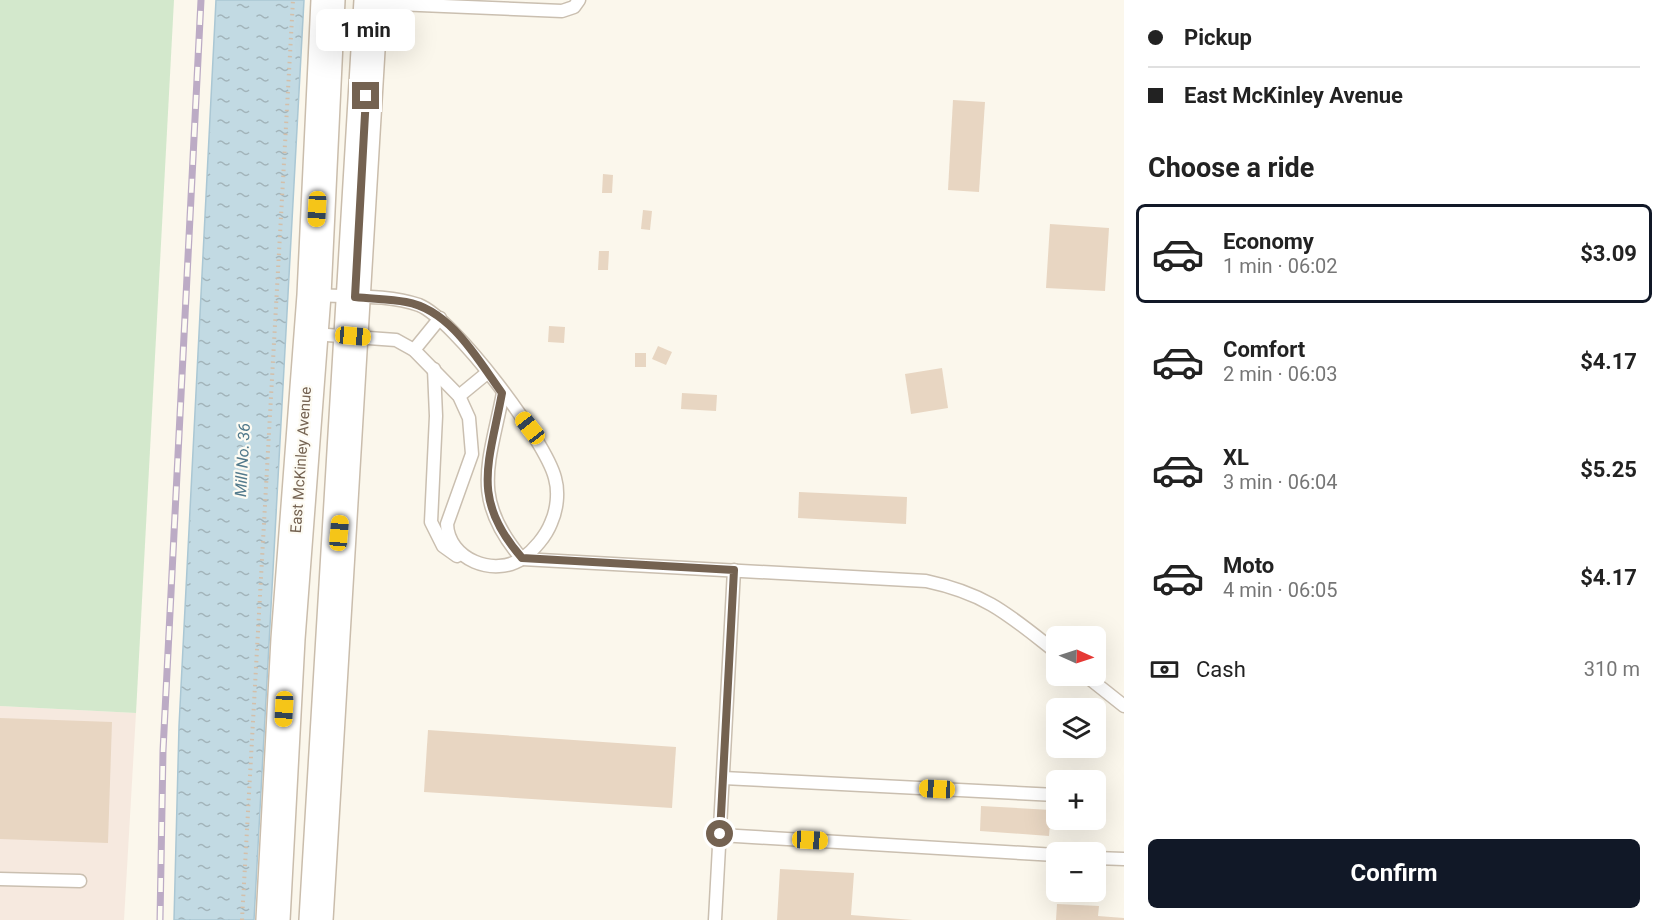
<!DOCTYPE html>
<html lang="en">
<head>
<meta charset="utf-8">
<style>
  body { margin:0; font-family:Roboto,sans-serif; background:#f2f2f2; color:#222; height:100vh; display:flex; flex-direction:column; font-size:22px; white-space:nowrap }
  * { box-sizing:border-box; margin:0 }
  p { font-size:20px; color:#767676 }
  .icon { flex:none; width:33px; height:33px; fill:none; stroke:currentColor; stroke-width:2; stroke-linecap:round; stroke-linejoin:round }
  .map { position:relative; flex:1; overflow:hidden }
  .sheet { display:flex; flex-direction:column; background:#fff; width:540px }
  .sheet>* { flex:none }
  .hud { display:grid; align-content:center; height:132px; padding:0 24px; background:#fff }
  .needle { width:39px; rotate:93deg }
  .controls { position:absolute; left:1046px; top:626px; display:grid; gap:12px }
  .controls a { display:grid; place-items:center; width:60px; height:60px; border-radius:9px; background:#fff; box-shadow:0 6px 24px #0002; font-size:30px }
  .end { position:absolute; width:27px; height:27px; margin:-14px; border:8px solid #746251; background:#fff; box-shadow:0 0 0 3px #fff }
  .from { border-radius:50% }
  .bubble { position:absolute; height:42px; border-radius:9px; background:#fff; box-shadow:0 6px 24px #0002; font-size:20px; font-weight:700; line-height:42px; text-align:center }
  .car { position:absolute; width:18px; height:36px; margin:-18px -9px; border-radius:8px; box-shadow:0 0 4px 2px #0007; background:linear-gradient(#f5c518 24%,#345 0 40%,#f5c518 0 76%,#345 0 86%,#f5c518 0) }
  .hud b { display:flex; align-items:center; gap:21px; height:57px; font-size:22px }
  .hud b+b { border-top:2px solid #e0e0e0 }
  .hud i { width:15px; height:15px; background:#222 }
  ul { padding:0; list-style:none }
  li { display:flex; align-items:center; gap:18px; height:99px; margin:0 12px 9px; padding:0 12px; border:3px solid transparent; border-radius:9px }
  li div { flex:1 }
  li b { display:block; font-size:22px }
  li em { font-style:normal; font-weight:700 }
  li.on { border-color:#111827 }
  li>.icon { width:54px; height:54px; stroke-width:1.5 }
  h2 { padding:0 24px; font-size:27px; line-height:72px }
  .pay { display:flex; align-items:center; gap:15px; height:66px; padding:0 24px; font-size:22px }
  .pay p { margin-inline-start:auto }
  .button { display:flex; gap:12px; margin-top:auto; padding:12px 24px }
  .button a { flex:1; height:69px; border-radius:9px; background:#111827; color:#fff; font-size:24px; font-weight:700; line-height:69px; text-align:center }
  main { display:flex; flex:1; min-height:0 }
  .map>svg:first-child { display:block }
  .commercial { fill:#f6e9df }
  .grass { fill:#d3e8cc }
  .water { fill:url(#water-ripples); stroke:#aac7d4; stroke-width:1.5 }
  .building { fill:#e8d6c2 }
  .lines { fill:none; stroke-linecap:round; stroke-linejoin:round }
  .service-casing { stroke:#cabfb0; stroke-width:15 }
  .secondary-casing { stroke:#cabdac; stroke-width:36 }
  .path { stroke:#d3bfaa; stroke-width:4; stroke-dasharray:1.5 4.5; stroke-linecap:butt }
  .service { stroke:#fff; stroke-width:12 }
  .secondary { stroke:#fff; stroke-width:33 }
  .rail-casing { stroke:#bcabc5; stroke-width:7 }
  .rail { stroke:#fdfbf3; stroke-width:4.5; stroke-dasharray:14; stroke-linecap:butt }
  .route { stroke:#746251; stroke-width:8 }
  .labels { text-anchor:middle; stroke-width:4.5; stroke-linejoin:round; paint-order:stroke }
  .street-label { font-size:15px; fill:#746251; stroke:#fdfbf3 }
  .water-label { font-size:16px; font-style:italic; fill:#51798b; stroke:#fdfbf3 }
</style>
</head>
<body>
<main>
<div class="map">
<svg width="1124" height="920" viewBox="0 0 1124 920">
  <defs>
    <pattern id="water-ripples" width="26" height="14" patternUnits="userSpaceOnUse" patternTransform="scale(1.5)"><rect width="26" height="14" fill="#c2dae3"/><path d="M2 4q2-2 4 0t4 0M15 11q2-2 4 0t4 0" fill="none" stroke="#a2b4ba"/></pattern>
  </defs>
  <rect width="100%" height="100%" fill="#fbf7ec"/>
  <polygon class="commercial" points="0,706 136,713 124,920 0,920"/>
  <polygon class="grass" points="0,0 174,0 136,713 0,706"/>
  <polygon class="water" points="216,0 304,0 254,920 174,920 179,726"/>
  <g class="building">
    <polygon points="953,100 985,102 979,192 948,190"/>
    <polygon points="603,174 613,175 612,193 602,193"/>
    <polygon points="643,210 652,211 650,230 641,229"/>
    <polygon points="1050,224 1109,228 1105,291 1046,288"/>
    <polygon points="599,251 609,251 608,270 598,270"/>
    <polygon points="549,326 565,327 564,343 548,342"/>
    <polygon points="658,346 672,352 666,365 652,359"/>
    <rect x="635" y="353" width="11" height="14"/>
    <polygon points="942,368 948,408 911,414 905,374"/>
    <polygon points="682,393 717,395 716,411 681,409"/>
    <polygon points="799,492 907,497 906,524 798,518"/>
    <polygon points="0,718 112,722 108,843 0,839"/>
    <polygon points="428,730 676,747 672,808 424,792"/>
    <polygon points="981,806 1051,810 1049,836 980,831"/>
    <polygon points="780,869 854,873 851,915 913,920 777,920"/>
    <polygon points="1057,904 1099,906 1098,916 1124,918 1124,920 1056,920"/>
  </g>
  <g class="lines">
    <defs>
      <g id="service">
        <polyline points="372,3 562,11 574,7 579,0"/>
        <path d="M313,334L396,340L414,350L459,396L469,418L472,454L447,524C448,559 494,578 523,558C534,550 546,536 551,523C557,510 559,492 555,478C546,441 454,319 419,305C388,294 348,297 315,295"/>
        <polyline points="414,350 440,318"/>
        <polyline points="434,369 436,416 431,522 443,546 457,556"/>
        <path d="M503,393C489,465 470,498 522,559L926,581C987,594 1009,615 1056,652"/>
        <polyline points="459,396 487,373"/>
        <polyline points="1085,675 1124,706"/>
        <polyline points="723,778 1056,795"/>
        <polyline points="1095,797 1096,798"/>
        <polyline points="720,835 1056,855"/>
        <polyline points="1095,858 1124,859"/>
        <polyline points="0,879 80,881"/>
        <polyline points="715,920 734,570"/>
      </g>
      <g id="secondary">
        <polyline points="273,920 288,639 314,295 328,0"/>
        <polyline points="316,920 371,0"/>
      </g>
    </defs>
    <use href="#service" class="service-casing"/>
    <use href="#secondary" class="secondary-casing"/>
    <polyline class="path" points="242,920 293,0"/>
    <use href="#service" class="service"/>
    <use href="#secondary" class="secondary"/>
    <defs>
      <polyline id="rail" points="160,920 163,751 201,0"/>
    </defs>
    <use href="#rail" class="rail-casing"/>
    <use href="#rail" class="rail"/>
  </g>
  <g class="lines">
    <path class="route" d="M366,96L355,297C372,299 390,299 406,302C451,310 478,360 502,393C489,464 470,499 522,558L734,570L720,834"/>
  </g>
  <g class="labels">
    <g class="street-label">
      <text transform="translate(301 460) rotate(-86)" y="5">East McKinley Avenue</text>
    </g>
    <g class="water-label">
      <text transform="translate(242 460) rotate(-87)" y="6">Mill No. 36</text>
    </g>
  </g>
</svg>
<div class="controls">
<a><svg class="needle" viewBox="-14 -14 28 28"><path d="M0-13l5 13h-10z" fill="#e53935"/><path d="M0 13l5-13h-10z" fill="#767676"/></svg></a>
<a><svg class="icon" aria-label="layers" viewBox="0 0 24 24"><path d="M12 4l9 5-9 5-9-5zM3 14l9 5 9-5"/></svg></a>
<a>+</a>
<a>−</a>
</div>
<i class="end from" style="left:720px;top:834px"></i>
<i class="end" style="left:366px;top:96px"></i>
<div class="bubble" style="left:316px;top:9px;width:99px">1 min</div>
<i class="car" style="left:317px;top:209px;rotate:183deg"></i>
<i class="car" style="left:353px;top:336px;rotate:95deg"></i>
<i class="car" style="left:530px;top:428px;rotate:322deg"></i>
<i class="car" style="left:339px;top:533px;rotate:5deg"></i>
<i class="car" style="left:284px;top:709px;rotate:183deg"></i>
<i class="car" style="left:937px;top:789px;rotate:273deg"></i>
<i class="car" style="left:810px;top:840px;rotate:93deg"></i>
</div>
<section class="sheet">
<div class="hud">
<b><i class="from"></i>Pickup</b>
<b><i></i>East McKinley Avenue</b>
</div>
<h2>Choose a ride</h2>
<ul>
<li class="on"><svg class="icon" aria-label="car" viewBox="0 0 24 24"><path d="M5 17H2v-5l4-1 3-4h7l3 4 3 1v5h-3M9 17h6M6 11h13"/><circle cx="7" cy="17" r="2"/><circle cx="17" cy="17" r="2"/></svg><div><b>Economy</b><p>1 min · 06:02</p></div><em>$3.09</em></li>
<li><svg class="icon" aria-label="car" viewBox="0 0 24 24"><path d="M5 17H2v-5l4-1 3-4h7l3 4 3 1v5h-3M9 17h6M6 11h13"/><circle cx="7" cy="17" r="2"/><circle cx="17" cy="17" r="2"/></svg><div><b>Comfort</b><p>2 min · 06:03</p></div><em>$4.17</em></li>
<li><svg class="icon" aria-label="car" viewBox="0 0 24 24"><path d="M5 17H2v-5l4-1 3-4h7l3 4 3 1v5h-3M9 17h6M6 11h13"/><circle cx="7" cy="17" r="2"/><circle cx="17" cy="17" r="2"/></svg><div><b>XL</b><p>3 min · 06:04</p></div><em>$5.25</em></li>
<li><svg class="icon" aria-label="car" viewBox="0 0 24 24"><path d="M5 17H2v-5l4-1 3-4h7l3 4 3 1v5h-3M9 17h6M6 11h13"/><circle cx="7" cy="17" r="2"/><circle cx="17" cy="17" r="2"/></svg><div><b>Moto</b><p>4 min · 06:05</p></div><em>$4.17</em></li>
</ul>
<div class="pay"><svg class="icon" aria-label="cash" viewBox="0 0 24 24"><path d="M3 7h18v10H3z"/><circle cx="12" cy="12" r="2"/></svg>Cash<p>310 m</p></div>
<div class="button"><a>Confirm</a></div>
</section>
</main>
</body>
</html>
